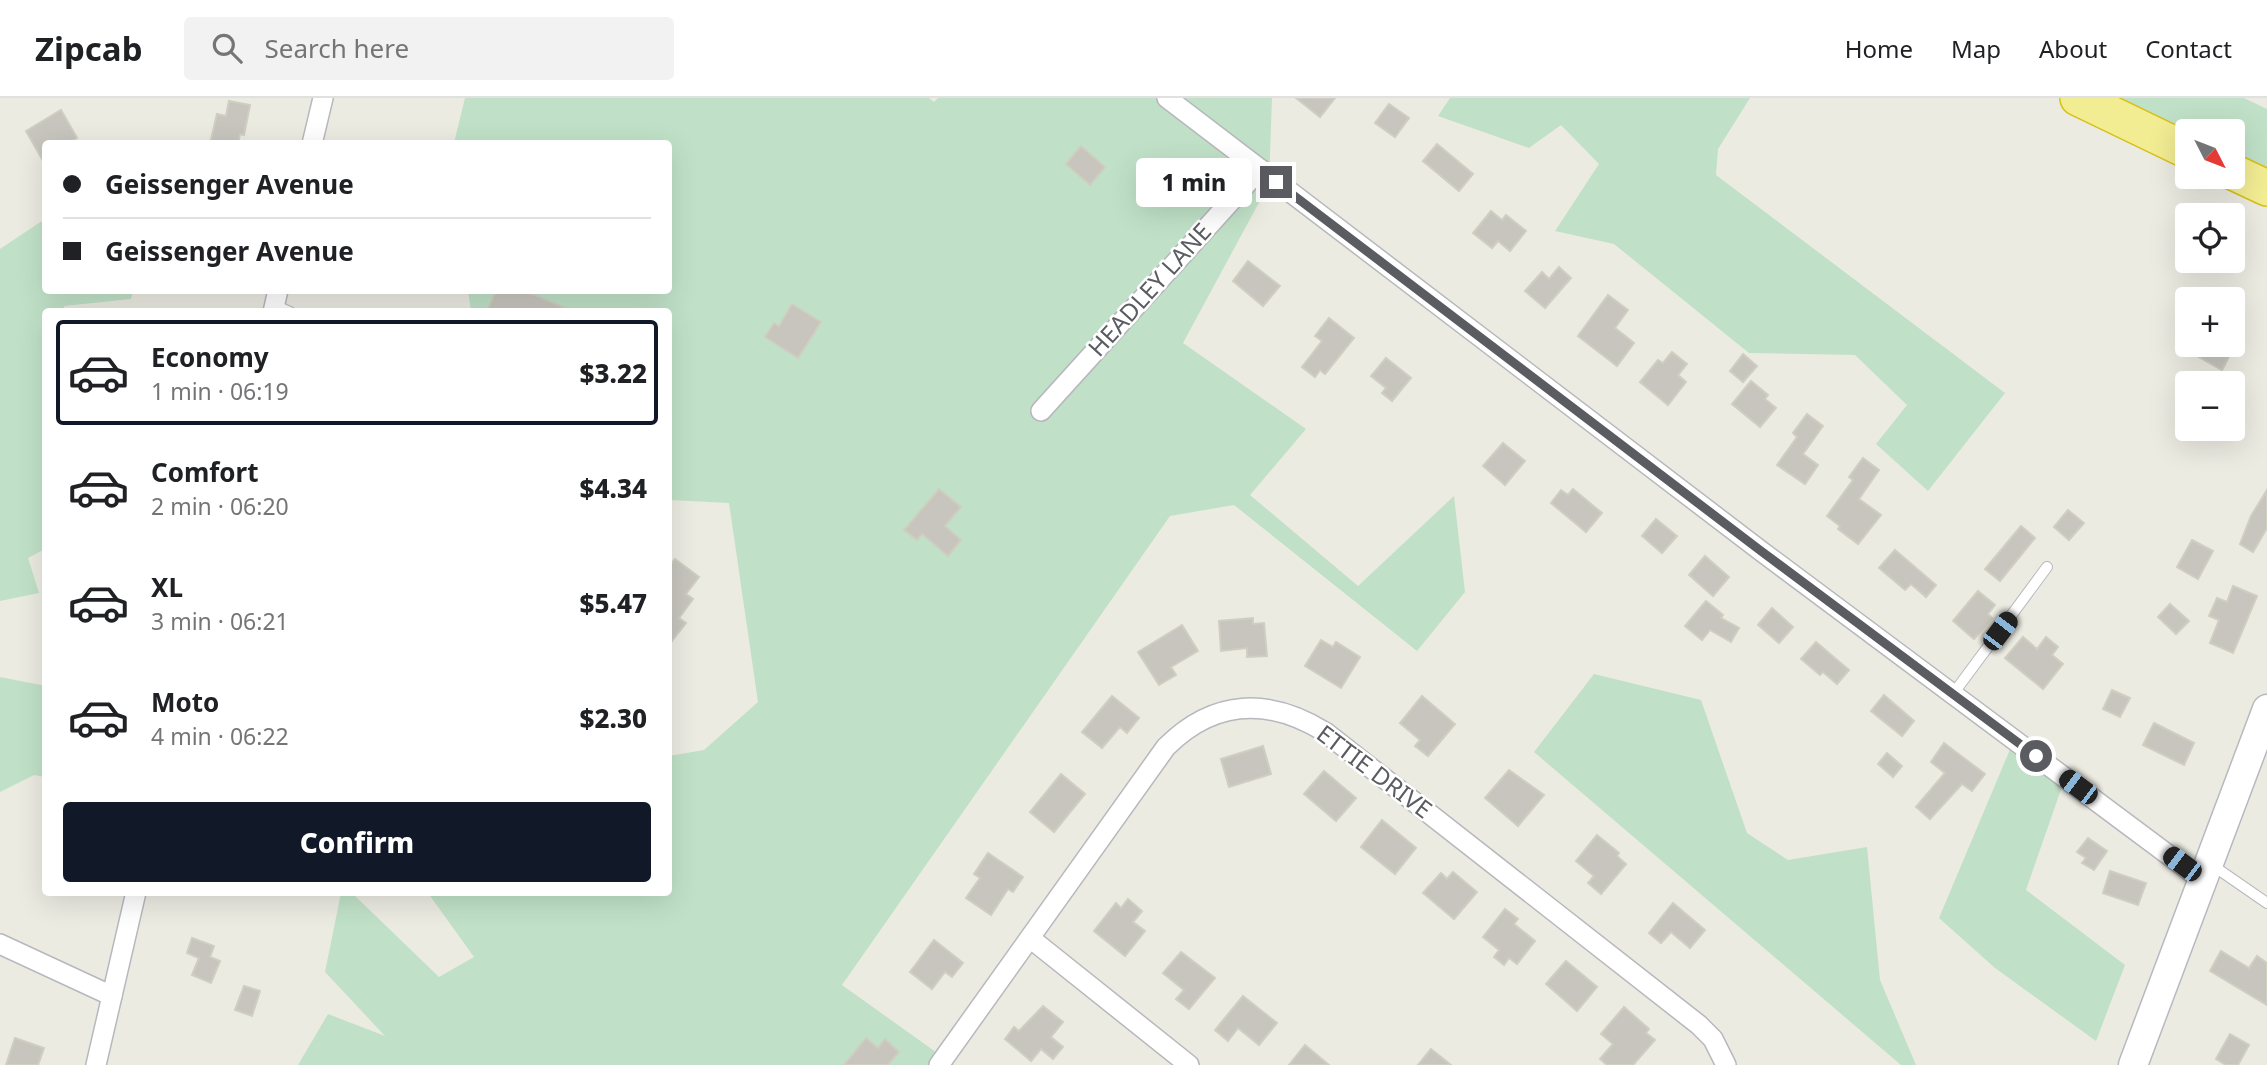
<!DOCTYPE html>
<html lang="en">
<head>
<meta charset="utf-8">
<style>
  body { margin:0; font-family:"Noto Sans",sans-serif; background:#f2f2f2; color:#202124; height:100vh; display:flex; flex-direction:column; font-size:26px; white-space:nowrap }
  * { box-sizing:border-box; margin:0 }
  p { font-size:23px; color:#757577 }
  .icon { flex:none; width:38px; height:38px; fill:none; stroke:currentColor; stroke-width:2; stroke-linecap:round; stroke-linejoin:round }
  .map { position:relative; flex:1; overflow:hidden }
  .panel { position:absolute; left:42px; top:210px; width:630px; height:588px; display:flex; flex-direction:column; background:#fff; border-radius:7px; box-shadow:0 7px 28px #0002 }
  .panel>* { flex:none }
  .guide { position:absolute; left:42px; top:42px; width:630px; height:154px; border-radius:7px; box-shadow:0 7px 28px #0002; display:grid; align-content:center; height:154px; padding:0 21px; background:#fff }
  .needle { width:46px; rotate:132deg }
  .controls { position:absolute; left:2175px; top:21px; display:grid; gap:14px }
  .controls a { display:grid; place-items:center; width:70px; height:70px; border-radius:7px; background:#fff; box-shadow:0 7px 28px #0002; font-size:35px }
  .end { position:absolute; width:32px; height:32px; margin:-16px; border:9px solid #5a5c61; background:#fff; box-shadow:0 0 0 4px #fff }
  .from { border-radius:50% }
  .bubble { position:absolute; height:49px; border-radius:7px; background:#fff; box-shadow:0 7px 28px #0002; font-size:23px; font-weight:800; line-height:49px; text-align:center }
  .car { position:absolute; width:21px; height:42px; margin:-21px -10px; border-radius:9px; box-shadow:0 0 5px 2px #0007; background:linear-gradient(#222 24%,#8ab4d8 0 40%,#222 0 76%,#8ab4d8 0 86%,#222 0) }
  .guide b { display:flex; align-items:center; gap:24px; height:66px; font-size:26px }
  .guide b+b { border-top:2px solid #e0e0e0 }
  .guide i { width:18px; height:18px; background:#202124 }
  ul { padding:12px 0 0; list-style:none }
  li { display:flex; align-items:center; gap:21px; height:105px; margin:0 14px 10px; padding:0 7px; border:4px solid transparent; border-radius:7px }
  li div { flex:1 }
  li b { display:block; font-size:26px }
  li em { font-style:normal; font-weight:800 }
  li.selected { border-color:#111827 }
  li>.icon { width:63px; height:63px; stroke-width:1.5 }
  .button { display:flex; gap:14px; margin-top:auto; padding:14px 21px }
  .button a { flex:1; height:80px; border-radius:7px; background:#111827; color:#fff; font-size:28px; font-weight:800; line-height:80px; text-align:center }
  header { display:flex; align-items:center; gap:42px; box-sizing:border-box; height:98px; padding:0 35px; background:#fff; border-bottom:2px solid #e0e0e0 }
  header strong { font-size:33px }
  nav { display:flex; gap:38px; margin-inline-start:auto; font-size:24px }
  .search { width:490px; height:63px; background:#f2f2f2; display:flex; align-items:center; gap:18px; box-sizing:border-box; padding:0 24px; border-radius:7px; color:#757577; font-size:26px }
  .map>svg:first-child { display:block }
  .green { fill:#c0e1c7 }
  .building { fill:#c7c5be; stroke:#cfcec1; stroke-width:2 }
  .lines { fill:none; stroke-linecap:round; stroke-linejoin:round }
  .lane-casing { stroke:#b7b8bd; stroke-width:12 }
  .street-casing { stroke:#b7b8bd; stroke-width:22 }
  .secondary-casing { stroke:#b8b9bf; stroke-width:31 }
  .highway-casing { stroke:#d7c016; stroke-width:38 }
  .lane { stroke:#fff; stroke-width:10 }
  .street { stroke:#fff; stroke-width:19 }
  .secondary { stroke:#fff; stroke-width:28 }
  .highway { stroke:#f2ec93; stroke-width:35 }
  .route { stroke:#5a5c61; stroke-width:9 }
  .labels { text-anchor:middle; stroke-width:5; stroke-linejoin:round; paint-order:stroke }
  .street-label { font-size:24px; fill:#5a5c61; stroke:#fff }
</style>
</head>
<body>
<header>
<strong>Zipcab</strong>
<div class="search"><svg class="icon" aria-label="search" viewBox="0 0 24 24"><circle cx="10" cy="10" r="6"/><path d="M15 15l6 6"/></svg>Search here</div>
<nav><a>Home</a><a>Map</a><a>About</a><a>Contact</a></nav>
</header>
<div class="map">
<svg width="2267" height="967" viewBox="0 0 2267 967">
  <rect width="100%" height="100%" fill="#ecebe2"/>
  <g class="green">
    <polygon points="465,0 929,0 934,4 938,0 1272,0 1269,86 1183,245 1306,331 1250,397 1358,488 1454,398 1465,494 1417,553 1234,407 1170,418 842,887 954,967 298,967 328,916 385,938 325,874 341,795 352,795 439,879 474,859 428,795 668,794 669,658 704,652 758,604 729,405 669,402 668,214 471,213 468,193 668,192 668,46 454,45"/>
    <polygon points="1450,0 1750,0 1718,51 1716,77 2005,295 1928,393 1876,346 1907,307 1855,257 1749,255 1614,146 1555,133 1599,66 1561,27 1529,50 1438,18"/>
    <polygon points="2108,0 2244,0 2267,11 2267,75 2233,59 2233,33 2188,33 2187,38"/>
    <polygon points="45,121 46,192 133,193 131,201 64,208 65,213 46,214 45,451 28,460 39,495 0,503 0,151"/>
    <polygon points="1594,576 1701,602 1747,735 1788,762 1867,749 1880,882 1916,967 1901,967 1534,654"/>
    <polygon points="0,579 46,588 45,679 34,677 0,694"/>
    <polygon points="2014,642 2065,680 2026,792 2125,867 2096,943 1995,870 1939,820"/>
  </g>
  <g class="building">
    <polygon points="1296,0 1335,0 1320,19"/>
    <polygon points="229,3 250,7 244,37 240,36 238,46 210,46 217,16 226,18"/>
    <polygon points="1389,6 1409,20 1395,39 1375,25"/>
    <polygon points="61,12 77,40 67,46 46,46 46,68 26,33"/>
    <polygon points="1437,46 1473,76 1459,93 1423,63"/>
    <polygon points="1081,48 1105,69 1090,87 1066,66"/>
    <polygon points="1491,113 1502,122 1506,117 1526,133 1510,153 1498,143 1492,150 1473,135"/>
    <polygon points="1248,163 1280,188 1263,208 1233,183"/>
    <polygon points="1559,169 1571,180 1545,210 1525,193 1542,174 1549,181"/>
    <polygon points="496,192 523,192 574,214 487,214"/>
    <polygon points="1608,197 1628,212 1615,230 1634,245 1617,268 1578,238"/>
    <polygon points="792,206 821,224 798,260 765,239 774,225 779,228"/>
    <polygon points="1329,220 1354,240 1325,276 1320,272 1315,279 1302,269 1322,243 1315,238"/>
    <polygon points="2178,247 2221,247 2232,253 2222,272"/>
    <polygon points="1672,254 1687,266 1678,277 1686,284 1668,307 1640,284 1658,262 1663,265"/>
    <polygon points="1743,256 1757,268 1743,284 1730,273"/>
    <polygon points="1386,260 1411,280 1392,303 1382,295 1386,290 1371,278"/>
    <polygon points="1751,283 1768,297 1765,301 1776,310 1760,329 1732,306"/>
    <polygon points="1807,316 1823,328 1803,356 1818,367 1805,386 1777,367 1797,339 1793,335"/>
    <polygon points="1503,345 1525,363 1505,387 1483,368"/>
    <polygon points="1863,360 1879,372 1859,401 1881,417 1858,446 1838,431 1840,428 1827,418 1853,382 1849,379"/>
    <polygon points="939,391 961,409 945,428 961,442 948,458 922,436 917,442 904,432"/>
    <polygon points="1573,391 1602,415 1586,434 1551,405 1561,392 1568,397"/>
    <polygon points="2267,392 2267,430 2253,454 2240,446 2251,418"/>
    <polygon points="2068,412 2084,425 2069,442 2054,429"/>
    <polygon points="1656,421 1677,438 1662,455 1642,438"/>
    <polygon points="2021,428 2035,440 2000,483 1985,471"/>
    <polygon points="2192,442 2213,453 2198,481 2177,469"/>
    <polygon points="1895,452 1936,487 1926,499 1911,486 1905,492 1879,470"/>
    <polygon points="1705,458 1729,479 1713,498 1689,477"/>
    <polygon points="675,461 699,479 686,496 693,501 679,520 686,525 668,548 668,469"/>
    <polygon points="2233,488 2257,498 2233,555 2210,545 2219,522 2209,518 2217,500 2227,504"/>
    <polygon points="1978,493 1995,507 1988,516 1992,520 1974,541 1953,523"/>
    <polygon points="1706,503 1723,517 1721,520 1739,530 1731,544 1710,532 1702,542 1685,528"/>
    <polygon points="2170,506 2189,523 2176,536 2158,519"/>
    <polygon points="1772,510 1793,529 1779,545 1758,527"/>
    <polygon points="1253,520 1253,526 1264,525 1267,558 1247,559 1247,550 1221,553 1219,523"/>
    <polygon points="1182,527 1198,553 1171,569 1176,577 1159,587 1138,554"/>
    <polygon points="2023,539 2037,551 2046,539 2058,549 2052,557 2063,566 2043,591 2005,560"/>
    <polygon points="1321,542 1333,549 1336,544 1360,559 1341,590 1305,568"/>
    <polygon points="1816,544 1849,572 1837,586 1823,574 1820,577 1801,561"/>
    <polygon points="2112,592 2130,600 2120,619 2103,611"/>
    <polygon points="1884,597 1914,623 1902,638 1871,613"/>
    <polygon points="1112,598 1139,620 1127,635 1120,629 1102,650 1082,634"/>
    <polygon points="1422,598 1455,626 1428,658 1415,648 1420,642 1400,625"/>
    <polygon points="2154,625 2194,645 2184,667 2143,647"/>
    <polygon points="1944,645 1985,676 1972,693 1962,686 1930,721 1916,709 1945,675 1931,664"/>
    <polygon points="1263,648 1271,676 1229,689 1221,661"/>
    <polygon points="1887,655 1902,668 1893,679 1878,666"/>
    <polygon points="1509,672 1544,697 1518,728 1485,700"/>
    <polygon points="1324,673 1356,700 1336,723 1304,696"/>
    <polygon points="1061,676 1085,696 1054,734 1030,714"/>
    <polygon points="1382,722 1416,750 1395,776 1361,749"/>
    <polygon points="1597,737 1619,755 1617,758 1626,766 1601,796 1588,785 1594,778 1576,763"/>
    <polygon points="2088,740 2107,753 2094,772 2082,765 2086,760 2077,754"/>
    <polygon points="988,755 1023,779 1013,794 1008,791 991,817 966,800 980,780 974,776"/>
    <polygon points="2110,773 2146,785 2138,807 2103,795"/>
    <polygon points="1453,774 1477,794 1454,821 1423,795 1441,775 1447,781"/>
    <polygon points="1128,801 1142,813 1133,824 1145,833 1125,858 1094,833 1116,805 1121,810"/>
    <polygon points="1673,805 1705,832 1690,850 1671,834 1661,845 1649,835"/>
    <polygon points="1505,811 1518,821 1514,826 1535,843 1517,866 1509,860 1504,867 1494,859 1499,852 1483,839"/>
    <polygon points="192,840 214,848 210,859 220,863 211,885 192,877 199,860 187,855"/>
    <polygon points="934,842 963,865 952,879 945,874 932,891 910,874"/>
    <polygon points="2221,853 2249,870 2257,858 2267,865 2267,907 2210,873"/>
    <polygon points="1181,854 1215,880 1189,911 1176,901 1184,892 1163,875"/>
    <polygon points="1566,863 1597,889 1577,913 1546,886"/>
    <polygon points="244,888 260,893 252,918 235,912"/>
    <polygon points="1243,898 1277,925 1259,947 1238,930 1228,943 1215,932"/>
    <polygon points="1043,908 1063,924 1051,939 1063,949 1053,961 1041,951 1031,963 1005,941 1014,929 1019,933"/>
    <polygon points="1624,909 1649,931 1646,935 1655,942 1633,967 1607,967 1600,961 1613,946 1601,936"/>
    <polygon points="2230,936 2249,947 2238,967 2226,967 2216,961"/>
    <polygon points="15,940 44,950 38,967 6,967"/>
    <polygon points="866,940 878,950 885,941 899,954 888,967 844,967"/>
    <polygon points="1305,947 1329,967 1289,967"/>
    <polygon points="1431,951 1451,967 1418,967"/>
  </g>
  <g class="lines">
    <defs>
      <g id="lane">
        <polyline points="274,207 290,214"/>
        <polyline points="1953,596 2047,469"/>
        <polyline points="2212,767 2267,805"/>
      </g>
      <g id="street">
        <polyline points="1167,0 1761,453 2202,782"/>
        <polyline points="312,46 323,0"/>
        <polyline points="273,214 278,192"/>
        <polyline points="1041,313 1260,71"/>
        <polyline points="1030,840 1189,967"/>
        <polyline points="0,846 112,898"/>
        <polyline points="96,967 136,794"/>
        <path d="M939,967L1166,649C1214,601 1268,599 1325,634L1699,927L1713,941L1726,967"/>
      </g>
      <polyline id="secondary" points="2133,967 2267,611"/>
      <g id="highway">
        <polyline points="2078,0 2188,53"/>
        <polyline points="2233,74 2267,90"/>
      </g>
    </defs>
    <use href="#lane" class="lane-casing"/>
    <use href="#street" class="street-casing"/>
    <use href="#secondary" class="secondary-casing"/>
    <use href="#highway" class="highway-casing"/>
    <use href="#lane" class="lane"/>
    <use href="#street" class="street"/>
    <use href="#secondary" class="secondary"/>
    <use href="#highway" class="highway"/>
  </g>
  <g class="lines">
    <polyline class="route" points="1276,84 1761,453 2036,658"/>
  </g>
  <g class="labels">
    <g class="street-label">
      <text transform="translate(1150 192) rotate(-48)" y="8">HEADLEY LANE</text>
      <text transform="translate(1374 674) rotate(37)" y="8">ETTIE DRIVE</text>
    </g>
  </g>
</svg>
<div class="controls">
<a><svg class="needle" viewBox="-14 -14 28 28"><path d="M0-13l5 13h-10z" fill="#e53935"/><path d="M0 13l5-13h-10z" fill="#757577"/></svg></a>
<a><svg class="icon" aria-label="locate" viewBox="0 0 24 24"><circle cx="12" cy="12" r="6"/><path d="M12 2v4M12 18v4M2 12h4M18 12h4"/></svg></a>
<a>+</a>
<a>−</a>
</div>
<i class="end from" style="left:2036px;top:658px"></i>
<i class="end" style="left:1276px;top:84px"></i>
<div class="bubble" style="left:1136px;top:60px;width:116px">1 min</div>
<i class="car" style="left:2000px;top:533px;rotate:37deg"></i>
<i class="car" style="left:2078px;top:689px;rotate:307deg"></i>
<i class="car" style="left:2182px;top:766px;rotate:307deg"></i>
<div class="guide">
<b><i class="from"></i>Geissenger Avenue</b>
<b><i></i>Geissenger Avenue</b>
</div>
<section class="panel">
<ul>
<li class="selected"><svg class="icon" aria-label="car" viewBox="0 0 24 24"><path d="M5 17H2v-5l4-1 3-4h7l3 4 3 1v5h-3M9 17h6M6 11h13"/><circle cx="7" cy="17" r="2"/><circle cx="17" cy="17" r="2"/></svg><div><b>Economy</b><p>1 min · 06:19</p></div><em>$3.22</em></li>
<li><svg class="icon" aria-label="car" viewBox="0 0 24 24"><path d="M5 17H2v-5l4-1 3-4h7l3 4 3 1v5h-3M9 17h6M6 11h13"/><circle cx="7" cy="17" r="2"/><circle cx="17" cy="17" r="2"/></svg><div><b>Comfort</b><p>2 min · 06:20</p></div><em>$4.34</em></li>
<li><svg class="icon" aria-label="car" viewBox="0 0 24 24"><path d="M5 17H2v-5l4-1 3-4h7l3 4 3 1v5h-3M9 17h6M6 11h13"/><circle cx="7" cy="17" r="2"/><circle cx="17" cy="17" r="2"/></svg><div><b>XL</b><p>3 min · 06:21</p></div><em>$5.47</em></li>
<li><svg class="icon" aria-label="car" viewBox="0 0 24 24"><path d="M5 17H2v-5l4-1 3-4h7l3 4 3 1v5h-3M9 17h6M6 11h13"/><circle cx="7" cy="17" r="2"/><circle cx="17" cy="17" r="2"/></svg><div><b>Moto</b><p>4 min · 06:22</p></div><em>$2.30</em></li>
</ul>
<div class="button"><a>Confirm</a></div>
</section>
</div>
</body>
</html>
